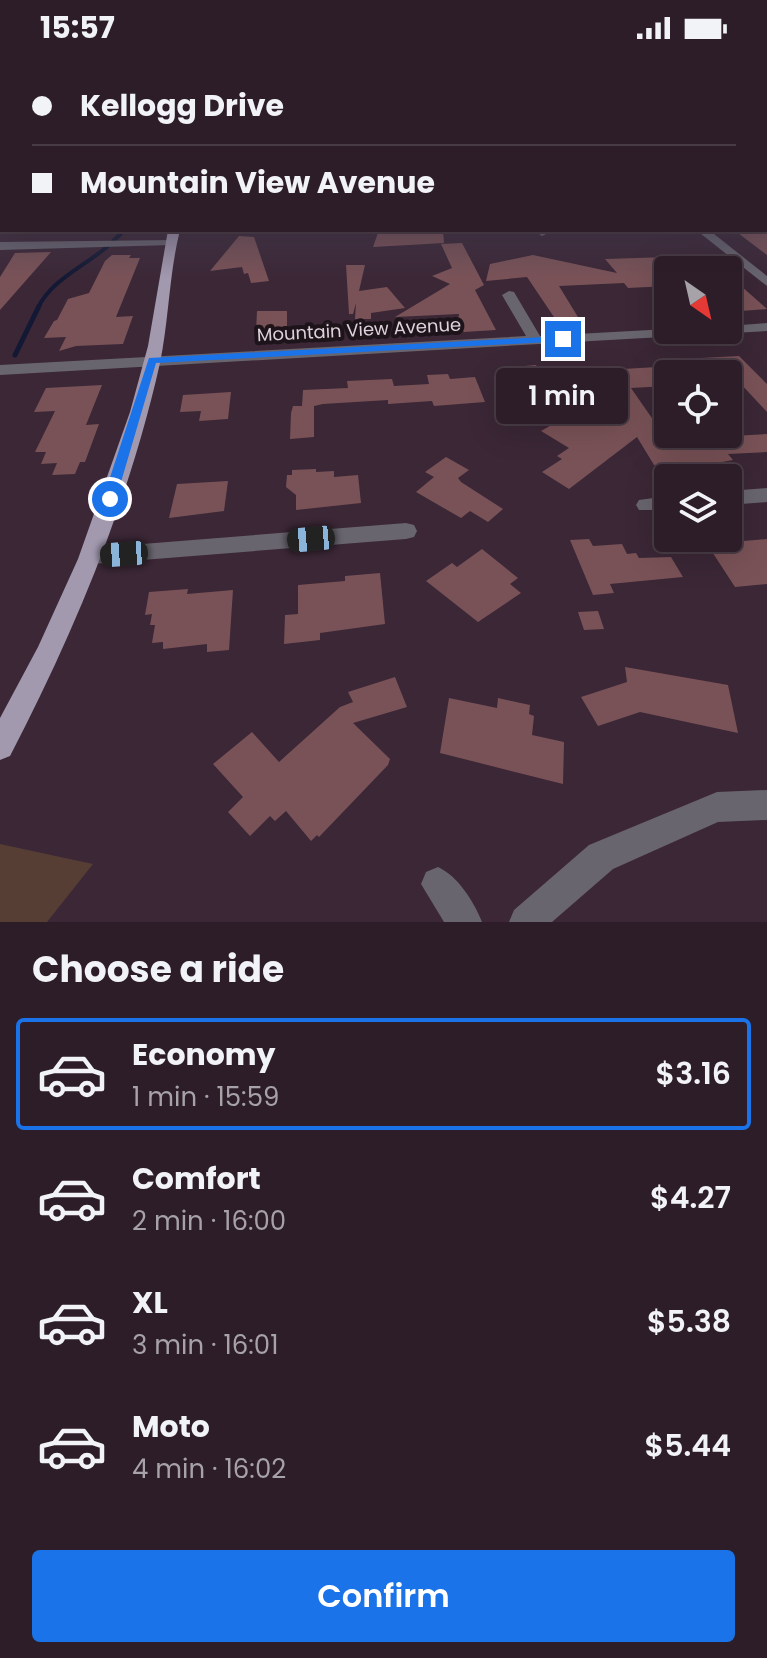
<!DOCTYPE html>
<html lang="en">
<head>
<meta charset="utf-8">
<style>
  body { margin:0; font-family:Poppins,sans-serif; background:#342630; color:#f1f3f6; height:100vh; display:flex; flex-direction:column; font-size:30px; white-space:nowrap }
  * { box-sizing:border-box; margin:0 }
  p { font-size:26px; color:#a6a2a8 }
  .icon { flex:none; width:44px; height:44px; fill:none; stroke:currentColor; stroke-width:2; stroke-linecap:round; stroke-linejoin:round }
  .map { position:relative; height:866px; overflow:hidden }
  .details { display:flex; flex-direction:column; background:#2c1d28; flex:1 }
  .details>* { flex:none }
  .top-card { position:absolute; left:0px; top:0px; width:768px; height:176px; box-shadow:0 8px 32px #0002,0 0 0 2px #483b45; display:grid; align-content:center; height:176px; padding:0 32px; background:#2c1d28 }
  .needle { width:52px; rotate:146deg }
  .buttons { position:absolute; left:654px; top:200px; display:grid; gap:16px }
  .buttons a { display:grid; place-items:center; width:88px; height:88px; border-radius:8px; background:#2c1d28; box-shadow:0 8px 32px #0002,0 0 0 2px #483b45; font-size:40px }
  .end { position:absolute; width:36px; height:36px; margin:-18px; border:10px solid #1a73e8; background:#fff; box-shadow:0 0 0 4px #fff }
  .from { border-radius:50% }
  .bubble { position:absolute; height:56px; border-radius:8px; background:#2c1d28; box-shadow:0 8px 32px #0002,0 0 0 2px #483b45; font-size:26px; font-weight:600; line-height:56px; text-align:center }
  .car { position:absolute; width:24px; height:48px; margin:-24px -12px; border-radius:10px; box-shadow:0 0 6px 2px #0007; background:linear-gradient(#222 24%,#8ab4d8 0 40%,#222 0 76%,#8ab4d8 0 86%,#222 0) }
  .top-card b { display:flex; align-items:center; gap:28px; height:76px; font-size:30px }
  .top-card b+b { border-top:2px solid #483b45 }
  .top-card i { width:20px; height:20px; background:#f1f3f6 }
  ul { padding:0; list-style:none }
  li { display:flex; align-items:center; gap:24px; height:112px; margin:0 16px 12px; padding:0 16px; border:4px solid transparent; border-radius:8px }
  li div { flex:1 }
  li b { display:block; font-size:30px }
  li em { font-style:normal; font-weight:600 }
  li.on { border-color:#1a73e8 }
  li>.icon { width:72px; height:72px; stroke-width:1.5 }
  h2 { padding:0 32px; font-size:36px; line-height:96px }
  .button { display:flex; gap:16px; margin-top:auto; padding:16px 32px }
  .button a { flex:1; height:92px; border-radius:8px; background:#1a73e8; color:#fff; font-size:32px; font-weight:600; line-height:92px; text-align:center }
  .status { display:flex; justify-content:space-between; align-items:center; height:56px; padding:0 40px; background:#2c1d28; direction:ltr }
  .status svg { height:22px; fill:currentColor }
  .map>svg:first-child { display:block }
  .green { fill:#563e35 }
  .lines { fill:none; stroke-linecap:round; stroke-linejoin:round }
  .stream-far1 { stroke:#131934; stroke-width:4 }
  .stream { stroke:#131934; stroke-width:5 }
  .building { fill:#795257 }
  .minor { fill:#69656f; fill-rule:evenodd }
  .major { fill:#a299af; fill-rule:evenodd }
  .route { fill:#1a73e8 }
  .labels { text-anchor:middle; stroke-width:8; stroke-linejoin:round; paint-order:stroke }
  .far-street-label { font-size:18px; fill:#dfd2db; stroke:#1d141a }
</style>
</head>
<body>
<div class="status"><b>15:57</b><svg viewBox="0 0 49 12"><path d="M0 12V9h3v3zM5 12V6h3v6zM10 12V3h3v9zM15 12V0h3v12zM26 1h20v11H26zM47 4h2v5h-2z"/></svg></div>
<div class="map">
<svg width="767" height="866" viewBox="0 0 767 866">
  <rect width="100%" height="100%" fill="#3b2736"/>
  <polygon class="green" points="0,788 93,808 47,866 0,866"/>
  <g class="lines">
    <g class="stream-far1">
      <polyline points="113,185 125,174"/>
      <path d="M38,252C51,224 85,210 108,190"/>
    </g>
    <polyline class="stream" points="15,299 39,250"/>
  </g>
  <g class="building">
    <polygon points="379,174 443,174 444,187 373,191"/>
    <polygon points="734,174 767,174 767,199"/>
    <polygon points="239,180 254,181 269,225 251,227 248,217 244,218 242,211 210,215"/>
    <polygon points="462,187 484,229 475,234 496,274 464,276 457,269 459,258 395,261 450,228 432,220 452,212 441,188"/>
    <polygon points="51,196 0,254 0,221 15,197"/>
    <polygon points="112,199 131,199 129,202 140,202 116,261 133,260 123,288 76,290 59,295 66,281 44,282 54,265 57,264 68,243 89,237 105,205"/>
    <polygon points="533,199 617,217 605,203 668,201 668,230 628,232 624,227 559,230 581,266 558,267 527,221 486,225 490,208"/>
    <polygon points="346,209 365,209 359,235 387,231 405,252 371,257 371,263 355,263 356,247 353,258 349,258"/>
    <polygon points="728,222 741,230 767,253 728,256"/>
    <polygon points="257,255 287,255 287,273 256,276"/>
    <polygon points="739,300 767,328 767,356 738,325 728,326 728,318 695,318 682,303"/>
    <polygon points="536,309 538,313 571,311 572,316 657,311 668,325 668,330 631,332 663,378 713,378 715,381 767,378 767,396 728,398 733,404 722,406 654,409 637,381 569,433 542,416 562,403 557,400 569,392 541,375 555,367 534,328 522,329 513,311"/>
    <polygon points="448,318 450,323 475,321 485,346 434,350 432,345 388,348 388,344 323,348 314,350 314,381 290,383 291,357 293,350 302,350 303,334 348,332 347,325 369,324 392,323 394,330 429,328 427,319"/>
    <polygon points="102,329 86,369 99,368 85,406 80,406 75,418 52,419 57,407 41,408 46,396 35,396 55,355 34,356 46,332"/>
    <polygon points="231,336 228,363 199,365 201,355 180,356 183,339"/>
    <polygon points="446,401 469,414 458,422 461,426 503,453 488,466 470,455 461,462 416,436 434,421 425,416"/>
    <polygon points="316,413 316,416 334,415 334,421 358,419 361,447 296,454 296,439 286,431 287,419 292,419 292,414"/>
    <polygon points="228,425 224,455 169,462 177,428"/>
    <polygon points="589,483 593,490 622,488 627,498 636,497 639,502 671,501 683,521 610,528 614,537 593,539 570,484"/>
    <polygon points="767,483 767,528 735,531 707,488"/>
    <polygon points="482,493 518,522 510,528 521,537 478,566 426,525 452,507 457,511"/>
    <polygon points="380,517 385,568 320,577 320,584 284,588 285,559 298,558 298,529 345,525 345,520"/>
    <polygon points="188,533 187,538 233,534 229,594 207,596 207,588 163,593 163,586 152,587 155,569 150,569 152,558 145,559 149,536"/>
    <polygon points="598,555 604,573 584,574 578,556"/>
    <polygon points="625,611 728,629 738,677 640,656 598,670 581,641 627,626"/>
    <polygon points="395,621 407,651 353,667 390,703 388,709 319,781 317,779 311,785 286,755 275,765 270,760 250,780 228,756 243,741 213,708 252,676 279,706 340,651 353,646 348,636"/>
    <polygon points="449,642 497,652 498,642 530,649 529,658 534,660 532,679 564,686 563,728 440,697"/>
  </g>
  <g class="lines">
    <g class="minor">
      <rect x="766" y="114" width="1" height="6"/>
      <polygon points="533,174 545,174 548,177 542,180"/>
      <polygon points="696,174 709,174 767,220 767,230"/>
      <polygon points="174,184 174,188 170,189 0,194 0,186"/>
      <polygon points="509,235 514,236 540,280 668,273 728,274 728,270 767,267 767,275 0,319 0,309 526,280 502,239"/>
      <polygon points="767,432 767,446 728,449 728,435"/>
      <polygon points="668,440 668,454 639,454 636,449 639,444"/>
      <polygon points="406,467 414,469 417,475 414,481 406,483 92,508 84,506 81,500 84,494 92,492"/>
      <polygon points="767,734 767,764 718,766 613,813 552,866 509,866 514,854 589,789 717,736"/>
      <path d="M438,811C458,820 474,846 482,866H444L421,828L426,816Z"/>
    </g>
    <path class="major" d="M168,174H180C169,218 169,263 160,307C129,445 75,575 10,700L0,704V662L38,591L78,503L130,356L148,290Z"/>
  </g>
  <linearGradient id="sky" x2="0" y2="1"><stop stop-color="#20151e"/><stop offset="0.45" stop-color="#4f475d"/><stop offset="1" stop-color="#4f475d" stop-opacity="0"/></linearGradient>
  <rect width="767" height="223" fill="url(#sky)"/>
  <polygon class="route" points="563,280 567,285 156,307 116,443 110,448 103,443 149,302"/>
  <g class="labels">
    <g class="far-street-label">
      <text transform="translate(359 274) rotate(-3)" y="6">Mountain View Avenue</text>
    </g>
  </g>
</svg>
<div class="buttons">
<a><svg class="needle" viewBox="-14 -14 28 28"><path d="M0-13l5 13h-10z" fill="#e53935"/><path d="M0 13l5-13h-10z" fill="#a6a2a8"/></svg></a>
<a><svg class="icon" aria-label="locate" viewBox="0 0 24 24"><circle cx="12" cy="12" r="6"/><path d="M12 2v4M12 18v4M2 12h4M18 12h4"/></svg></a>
<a><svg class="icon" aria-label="layers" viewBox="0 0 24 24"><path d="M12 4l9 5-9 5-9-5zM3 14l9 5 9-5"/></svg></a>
</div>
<i class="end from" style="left:110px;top:443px"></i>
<i class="end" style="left:563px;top:283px"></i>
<div class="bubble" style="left:496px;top:312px;width:132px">1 min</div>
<i class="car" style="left:311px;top:483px;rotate:265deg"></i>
<i class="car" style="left:124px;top:498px;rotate:266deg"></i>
<div class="top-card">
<b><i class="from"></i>Kellogg Drive</b>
<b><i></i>Mountain View Avenue</b>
</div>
</div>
<section class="details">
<h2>Choose a ride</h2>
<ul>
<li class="on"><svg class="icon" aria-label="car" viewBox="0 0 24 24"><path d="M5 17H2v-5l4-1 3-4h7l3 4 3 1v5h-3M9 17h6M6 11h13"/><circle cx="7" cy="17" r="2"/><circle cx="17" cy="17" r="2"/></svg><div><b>Economy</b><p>1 min · 15:59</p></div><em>$3.16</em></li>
<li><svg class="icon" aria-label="car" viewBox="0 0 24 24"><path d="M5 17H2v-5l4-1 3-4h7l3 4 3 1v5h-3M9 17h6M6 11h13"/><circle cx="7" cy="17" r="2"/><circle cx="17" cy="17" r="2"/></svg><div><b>Comfort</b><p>2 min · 16:00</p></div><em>$4.27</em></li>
<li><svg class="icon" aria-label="car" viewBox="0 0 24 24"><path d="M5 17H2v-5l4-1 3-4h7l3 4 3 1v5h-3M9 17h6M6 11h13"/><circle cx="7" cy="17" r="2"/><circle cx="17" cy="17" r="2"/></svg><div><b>XL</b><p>3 min · 16:01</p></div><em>$5.38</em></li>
<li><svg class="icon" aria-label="car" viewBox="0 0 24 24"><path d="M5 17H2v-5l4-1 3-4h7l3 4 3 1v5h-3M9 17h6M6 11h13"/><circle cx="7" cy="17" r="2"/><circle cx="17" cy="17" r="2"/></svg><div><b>Moto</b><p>4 min · 16:02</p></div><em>$5.44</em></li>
</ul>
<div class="button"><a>Confirm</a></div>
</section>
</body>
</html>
